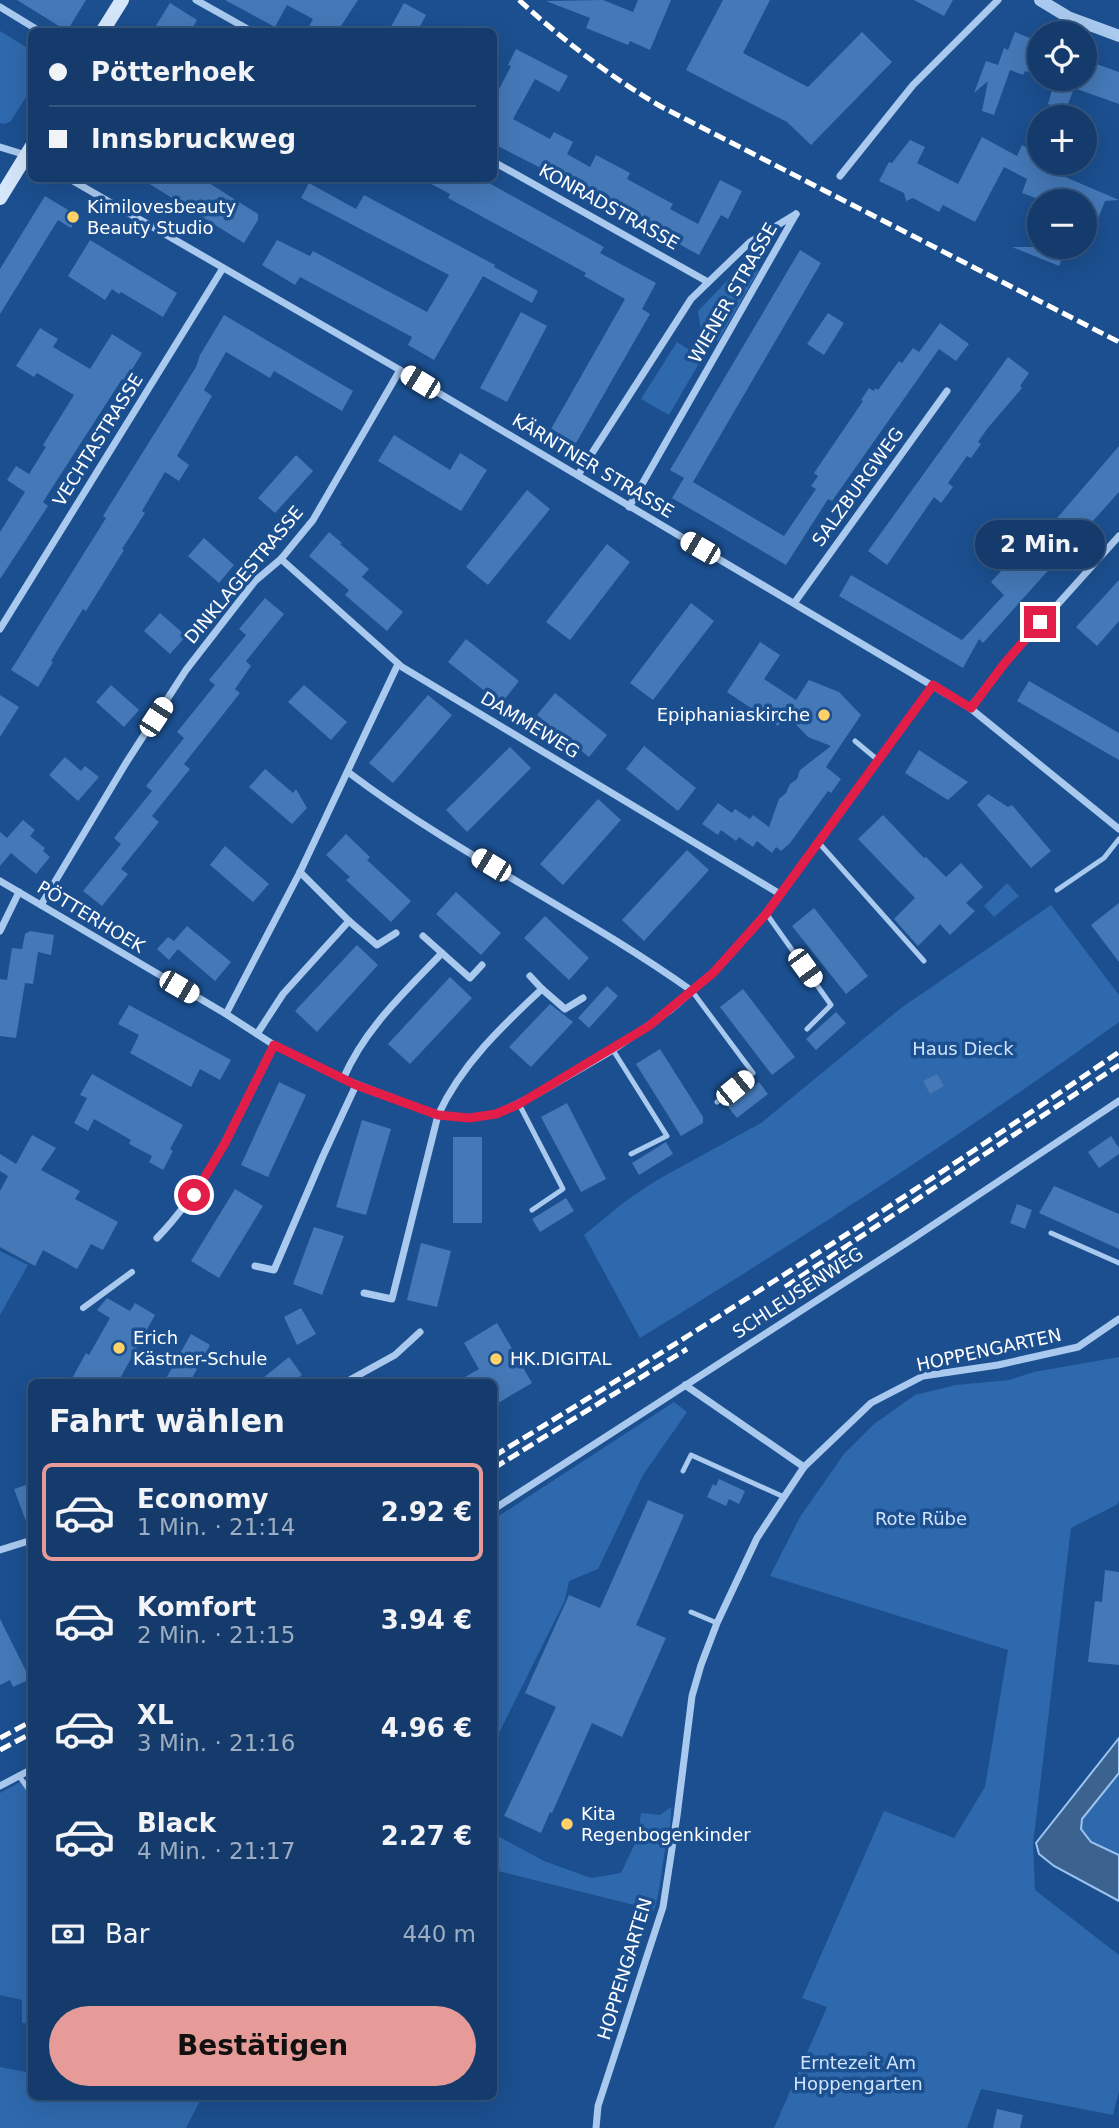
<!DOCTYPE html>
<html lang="de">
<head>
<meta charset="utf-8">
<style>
  body { margin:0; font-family:"DejaVu Sans",sans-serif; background:#1d4271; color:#f1f3f6; height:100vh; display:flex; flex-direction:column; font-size:26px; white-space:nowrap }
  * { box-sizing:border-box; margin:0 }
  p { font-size:23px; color:#9dadc1 }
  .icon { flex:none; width:38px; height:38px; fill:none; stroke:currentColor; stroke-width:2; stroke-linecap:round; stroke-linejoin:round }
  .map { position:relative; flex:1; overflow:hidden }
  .details { position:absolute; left:28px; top:1379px; width:469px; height:721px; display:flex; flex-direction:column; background:#143b6b; border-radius:10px; box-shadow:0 7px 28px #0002,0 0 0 2px #33557e }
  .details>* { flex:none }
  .hud { position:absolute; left:28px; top:28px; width:469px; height:154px; border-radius:10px; box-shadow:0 7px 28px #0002,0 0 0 2px #33557e; display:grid; align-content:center; height:154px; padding:0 21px; background:#143b6b }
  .tools { position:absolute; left:1027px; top:21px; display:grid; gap:14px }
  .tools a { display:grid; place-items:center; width:70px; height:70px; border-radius:50%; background:#143b6b; box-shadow:0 7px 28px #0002,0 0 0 2px #33557e; font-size:35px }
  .end { position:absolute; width:32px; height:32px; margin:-16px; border:9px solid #e11d48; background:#fff; box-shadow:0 0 0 4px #fff }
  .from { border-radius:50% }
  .bubble { position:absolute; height:49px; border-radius:24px; background:#143b6b; box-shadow:0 7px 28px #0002,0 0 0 2px #33557e; font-size:23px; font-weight:600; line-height:49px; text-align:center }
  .car { position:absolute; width:21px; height:42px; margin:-21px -10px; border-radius:9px; box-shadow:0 0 5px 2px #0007; background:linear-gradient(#fff 24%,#345 0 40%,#fff 0 76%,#345 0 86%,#fff 0) }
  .hud b { display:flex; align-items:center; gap:24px; height:66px; font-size:26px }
  .hud b+b { border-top:2px solid #33557e }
  .hud i { width:18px; height:18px; background:#f1f3f6 }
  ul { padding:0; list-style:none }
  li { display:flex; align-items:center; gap:21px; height:98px; margin:0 14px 10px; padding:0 7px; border:4px solid transparent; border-radius:10px }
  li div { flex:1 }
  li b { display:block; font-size:26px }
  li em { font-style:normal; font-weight:600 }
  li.current { border-color:#e69b98 }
  li>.icon { width:63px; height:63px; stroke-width:1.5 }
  h2 { padding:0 21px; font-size:32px; line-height:84px }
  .pay { display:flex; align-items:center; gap:18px; height:77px; padding:0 21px; font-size:26px }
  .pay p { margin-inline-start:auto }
  .button { display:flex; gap:14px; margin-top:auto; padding:14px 21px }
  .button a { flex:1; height:80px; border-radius:42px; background:#e69b98; color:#111; font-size:28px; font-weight:600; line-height:80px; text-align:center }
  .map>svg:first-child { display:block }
  .green { fill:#2e69ad }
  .water { fill:#3c6290; stroke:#9cc4f0; stroke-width:2 }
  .building { fill:#4478b7 }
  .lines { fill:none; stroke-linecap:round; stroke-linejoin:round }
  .service { stroke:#a9c9ee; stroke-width:5 }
  .pedestrian { stroke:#a9c9ee; stroke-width:6 }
  .minor { stroke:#a9c9ee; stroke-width:7 }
  .tertiary { stroke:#a9c9ee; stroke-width:12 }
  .secondary { stroke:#d6e6fa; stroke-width:14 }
  .rail { stroke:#fff; stroke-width:5; stroke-dasharray:12 5; stroke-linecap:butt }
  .route { stroke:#e11d48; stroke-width:9 }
  .poi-dot { fill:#ffd166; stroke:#1b4f8f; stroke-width:2.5 }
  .labels { text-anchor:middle; stroke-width:7; stroke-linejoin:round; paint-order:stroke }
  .poi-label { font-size:18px; fill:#fff; stroke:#1b4f8f; text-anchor:start }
  .street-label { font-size:18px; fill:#fff; stroke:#1b4f8f }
  .park-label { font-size:18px; fill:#cfe3fa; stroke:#1b4f8f }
</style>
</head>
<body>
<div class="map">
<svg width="1119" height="2128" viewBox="0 0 1119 2128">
  <rect width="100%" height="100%" fill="#1b4f8f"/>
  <g class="green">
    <polygon points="0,31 31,50 31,89 11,121 5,124 0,123"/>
    <polygon points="746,261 759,270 718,341 701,331 698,311"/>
    <polygon points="677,342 702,358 669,415 641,399"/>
    <polygon points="1007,883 1019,896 994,917 984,906"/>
    <path d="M1051,905L1119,995V1022C964,1134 803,1238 640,1338L584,1235L627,1200L657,1180L761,1123L901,1008Z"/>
    <polygon points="0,1251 28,1265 0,1315"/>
    <polygon points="1119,1357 1119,1500 1118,1504 1071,1528 1033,1844 1035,1890 1119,1955 1119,2091 1113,2115 981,2089 967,2128 774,2128 827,2007 802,1998 884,1811 954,1838 985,1787 1008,1650 770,1576 800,1517 844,1454 874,1424 915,1395 956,1385 1009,1380 1034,1372"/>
    <polygon points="674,1402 687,1412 643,1475 598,1569 569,1581 565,1600 494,1743 494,1519"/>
    <polygon points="1119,1773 1119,1855 1091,1842 1081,1830 1082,1819"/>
    <polygon points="31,1776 31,2024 22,2023 22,2000 0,1995 0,1793"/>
    <path d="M671,1807C672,1824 667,1839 664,1856C661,1874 660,1892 654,1910L494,1870V1834L544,1861L591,1878L621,1873L638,1837L641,1813L660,1815Z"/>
    <polygon points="0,2067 31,2073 32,2096 202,2097 186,2128 0,2128"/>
  </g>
  <polygon class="water" points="1119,1738 1119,1773 1082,1819 1081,1829 1091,1842 1119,1855 1119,1901 1054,1866 1039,1854 1036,1843"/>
  <g class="building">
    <polygon points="17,0 86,0 67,31"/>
    <polygon points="225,0 358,0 337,32 306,32 313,19 287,5 275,27"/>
    <polygon points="603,0 633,12 638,0 671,0 650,50 630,41 628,45 586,28 590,18 546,1"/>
    <polygon points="723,0 770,0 743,53 808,87 862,32 892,62 811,145 787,122 686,70"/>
    <polygon points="914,0 953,0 944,16"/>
    <polygon points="170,3 197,20 190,32 152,32"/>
    <polygon points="404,3 426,15 417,32 388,32"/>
    <polygon points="1015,32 1040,42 1040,76 1025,71 1023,75 1010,70 994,115 982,111 988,81 974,93 986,61 998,65 1004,48 1008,50"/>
    <polygon points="516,49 568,76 559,92 535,79 513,119 550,139 554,132 573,142 567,154 590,167 596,155 630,173 627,179 673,204 670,209 698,224 720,180 742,191 728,219 721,215 699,255 628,216 631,210 567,175 564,180 494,144 494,99 511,66 508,65"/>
    <polygon points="1085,60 1119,72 1119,104 1074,88 1066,110 1048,104 1055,79 1085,79"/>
    <polygon points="982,137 1017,156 1022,145 1040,155 1040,163 1061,163 1056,173 1119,200 1105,201 1086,249 1085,201 1044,201 1022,193 1027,179 1004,167 975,222 943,205 939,212 913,198 906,201 904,193 879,181 889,162 892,163 910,140 925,147 917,163 958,184"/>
    <polygon points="140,178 201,178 258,214 258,220 244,243"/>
    <polygon points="420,178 480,178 604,247 600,253 656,283 642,309 650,314 576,443 551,429 625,299 584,276 586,273 448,198 450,194"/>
    <polygon points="309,183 356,209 364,195 495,265 494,267 538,291 532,303 483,276 434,360 408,345 412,337 300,277 295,285 262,265 277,240 310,256 313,251 427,312 449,275 301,198"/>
    <polygon points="45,196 78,216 71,228 58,220 0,314 0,269"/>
    <polygon points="90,240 177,293 163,317 121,292 119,294 112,289 105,300 68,276"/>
    <polygon points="1012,247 1066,247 1059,266"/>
    <polygon points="800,250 821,263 693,482 784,536 816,489 811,486 818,476 814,473 863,401 861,400 869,388 874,391 875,388 878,390 899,361 902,363 913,348 919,352 940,323 969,344 956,361 939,349 832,501 828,499 786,565 672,498 684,478 670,470"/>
    <polygon points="521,312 547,326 507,402 480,388"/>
    <polygon points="828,313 844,323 824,355 807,344"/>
    <polygon points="224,315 353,391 342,411 274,371 270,378 226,352 204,390 212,396 177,456 189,465 179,481 165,472 142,511 145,513 122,549 124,550 86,611 83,609 60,646 51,661 53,662 38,687 11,670 106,518 103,516 196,367 200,355"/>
    <polygon points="40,328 58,339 53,347 90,369 112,334 142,353 125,381 122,379 43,502 48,506 0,579 0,532 25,492 7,480 16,466 29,474 46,447 43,445 74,395 37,373 34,377 16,366"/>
    <polygon points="1008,357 1029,373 1020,386 1022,388 987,429 978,442 981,444 971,458 967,456 948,483 953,487 941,503 934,497 887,565 868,551"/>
    <polygon points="394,435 450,470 460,453 487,470 461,511 378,461"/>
    <polygon points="1119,446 1119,492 983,643 979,639 963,668 839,596 851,575 962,640 1004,595 991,582 1048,520 1052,524"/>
    <polygon points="296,455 313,471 275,513 258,498"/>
    <polygon points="527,490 550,509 488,585 466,567"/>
    <polygon points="329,532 342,543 340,544 369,569 362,577 403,612 387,631 345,595 349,590 309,556"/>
    <polygon points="204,538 234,565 219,583 188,556"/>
    <polygon points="607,544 630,562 570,640 546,622"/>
    <polygon points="1119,580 1119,621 1097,646 1076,627"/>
    <polygon points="265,598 284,614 246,661 251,666 235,689 240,693 184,764 190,769 152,816 159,822 121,869 128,874 102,906 83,891 121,844 114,838 152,791 146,786 184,738 177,732 215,685 209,680 246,635 239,629"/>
    <polygon points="691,603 714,621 653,700 630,683"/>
    <polygon points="160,613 186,636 170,654 144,631"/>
    <polygon points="466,639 519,681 501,704 448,662"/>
    <polygon points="760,642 780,655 764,679 796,700 809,680 839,692 861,715 826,767 841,779 831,793 828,791 790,843 781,851 776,847 772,853 757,841 753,847 739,837 736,841 721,830 718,835 702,824 718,803 732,813 735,809 750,819 753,815 769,827 779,799 786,793 790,784 797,779 800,770 831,746 808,737 786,714 778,726 727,692"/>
    <polygon points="1029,681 1119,733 1119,760 1017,701"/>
    <polygon points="111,685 139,710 124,727 96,702"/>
    <polygon points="304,685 347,722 331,740 288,702"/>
    <polygon points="555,693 607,735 589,757 537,715"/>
    <polygon points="0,695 19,707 0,737"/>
    <polygon points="428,695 452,715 393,783 369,763"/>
    <polygon points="644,746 696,788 678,811 626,769"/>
    <polygon points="510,747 531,768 467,832 446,810"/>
    <polygon points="919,750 954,773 968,782 948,800 905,773"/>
    <polygon points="65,757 81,771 85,766 99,777 78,801 49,775"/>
    <polygon points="265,769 293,793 296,789 307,808 292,824 249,787"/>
    <polygon points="988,794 1008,807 1012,805 1051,851 1031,868 977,805"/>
    <polygon points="598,799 621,820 563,885 540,864"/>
    <polygon points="883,815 924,858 926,857 946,877 961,863 983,887 966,903 975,911 950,935 940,924 918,946 894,919 915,898 858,839"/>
    <polygon points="23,820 35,830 30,836 45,848 43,851 50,857 36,874 11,853 0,866 0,832 7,838"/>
    <polygon points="346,834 370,857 367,860 411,901 391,922 346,880 350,877 326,855"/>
    <polygon points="225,846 269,884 253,902 210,865"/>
    <polygon points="687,850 709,870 644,941 622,920"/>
    <polygon points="456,892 501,933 481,955 436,914"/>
    <polygon points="1119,903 1119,962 1091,925"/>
    <polygon points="814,908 868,976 846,994 792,926"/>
    <polygon points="545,916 589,958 569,980 524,938"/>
    <polygon points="187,926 231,962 215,981 178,949 169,960 157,949 168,937 174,941"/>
    <polygon points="30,931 54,935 51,955 38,952 33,984 25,983 16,1038 0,1036 0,979 7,980 12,948 22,949 25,934"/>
    <polygon points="357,945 378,965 317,1032 295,1011"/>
    <polygon points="450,977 472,998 410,1064 388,1044"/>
    <polygon points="607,986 618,996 589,1028 578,1018"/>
    <polygon points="743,989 795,1057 772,1075 720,1007"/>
    <polygon points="550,1004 573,1022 531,1067 509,1047"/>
    <polygon points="129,1005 231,1060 220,1080 200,1069 191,1087 130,1053 139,1035 118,1024"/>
    <polygon points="836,1012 846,1023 816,1050 806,1039"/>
    <polygon points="660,1049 703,1117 703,1123 681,1136 636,1064"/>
    <polygon points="92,1074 183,1125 170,1149 173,1151 163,1170 149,1162 152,1156 129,1144 131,1140 94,1119 88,1131 74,1123 87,1098 80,1095"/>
    <polygon points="937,1074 944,1086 930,1094 923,1081"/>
    <polygon points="279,1082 306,1095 268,1177 241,1165"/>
    <polygon points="759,1082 768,1094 737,1118 727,1106"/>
    <polygon points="567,1103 606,1179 581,1192 541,1117"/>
    <polygon points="362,1120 391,1129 366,1215 336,1207"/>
    <polygon points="32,1135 56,1148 41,1170 80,1191 75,1199 118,1222 103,1250 91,1244 77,1269 43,1250 35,1266 0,1247 0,1191 8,1176 0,1171 0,1154 16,1164"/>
    <polygon points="1111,1136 1119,1148 1119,1154 1099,1168 1088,1152"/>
    <rect x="453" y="1137" width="29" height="86"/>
    <polygon points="666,1142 673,1154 639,1175 632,1163"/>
    <polygon points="1054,1186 1119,1214 1119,1249 1039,1213"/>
    <polygon points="235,1189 263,1206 219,1278 191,1261"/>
    <polygon points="566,1198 574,1211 540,1232 532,1219"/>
    <polygon points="1017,1204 1032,1210 1025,1229 1010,1223"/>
    <polygon points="314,1227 344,1236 322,1295 293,1284"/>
    <polygon points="421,1243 451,1251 437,1307 407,1300"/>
    <polygon points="107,1298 130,1311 135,1303 155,1315 118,1382 70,1382 86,1353 89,1355 110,1318 97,1310"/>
    <polygon points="301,1308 316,1334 297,1345 284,1317"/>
    <polygon points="497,1323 532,1383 498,1403 494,1396 494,1382 456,1382 479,1369 464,1343"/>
    <polygon points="191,1334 210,1345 190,1382 164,1382"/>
    <polygon points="289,1357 302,1375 292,1382 258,1382"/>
    <polygon points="719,1479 745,1491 739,1504 729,1499 726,1506 707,1497 713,1484 716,1486"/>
    <polygon points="32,1483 32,1532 30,1532 14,1489"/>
    <polygon points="648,1500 684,1515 636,1625 666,1638 622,1737 592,1723 552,1813 550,1812 541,1833 504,1816 556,1707 525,1693 569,1595 600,1608"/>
    <polygon points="1105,1570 1119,1572 1119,1665 1088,1662 1095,1601 1102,1602"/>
    <polygon points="0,1619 30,1679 13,1687 10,1680 0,1685"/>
    <polygon points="997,2109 1023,2115 1020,2128 993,2128"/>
  </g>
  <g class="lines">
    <g class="service">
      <polyline points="855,741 879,761"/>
      <polyline points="819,843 924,961"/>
      <polyline points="1057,890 1104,858 1119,839"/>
      <polyline points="766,913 831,1005 807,1029"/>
      <polyline points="692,991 753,1073 717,1102"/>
      <polyline points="613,1050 667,1136 631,1154"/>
      <polyline points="519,1104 563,1189 532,1210"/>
      <polyline points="1051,1233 1119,1263"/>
      <polyline points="683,1471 691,1455 784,1497"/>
      <polyline points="691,1612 717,1623"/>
      <polyline points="19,1776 32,1794"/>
    </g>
    <polyline class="pedestrian" points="83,1308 132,1272"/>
    <g class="minor">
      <polyline points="196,0 253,32"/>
      <polyline points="0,7 41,32"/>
      <polyline points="0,147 26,155"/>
      <polyline points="494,162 708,282"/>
      <polyline points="840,176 913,85 998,0"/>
      <polyline points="68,178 400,370 970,708 1119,829"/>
      <polyline points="578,475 691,299 750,242 796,214"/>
      <polyline points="629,507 796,214"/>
      <polyline points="281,559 402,667 780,894"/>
      <polyline points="795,602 947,391"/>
      <polyline points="0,629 223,268"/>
      <polyline points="970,708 1004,664 1119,536"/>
      <path d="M348,772C456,854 581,912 692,991"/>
      <polyline points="300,872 349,921"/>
      <polyline points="0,881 226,1014 274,1045 343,1079 438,1115 469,1118 496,1114 537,1094 613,1050 669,1011 713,973 766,913 933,685"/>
      <polyline points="41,905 126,763 186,670 255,581 281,559 313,520 400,370"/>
      <polyline points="0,931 19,892"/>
      <polyline points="423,936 442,953"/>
      <polyline points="530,976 542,989"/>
      <polyline points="226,1014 300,872 398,664"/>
      <polyline points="257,1034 283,994 349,921 377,945 396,933"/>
      <path d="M343,1079C365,1028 404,993 442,953L470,978L482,965"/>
      <path d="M157,1238C210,1183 240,1113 274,1045"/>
      <polyline points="255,1266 274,1270 323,1156 356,1085"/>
      <path d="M364,1293L392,1299L438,1115C461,1065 502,1026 542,989L565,1009L583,998"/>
      <polyline points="346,1382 395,1355 420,1332"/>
      <polyline points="685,1385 804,1467"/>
      <polyline points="494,1509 909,1241 1119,1101"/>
      <polyline points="0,1550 32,1540"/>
      <polyline points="0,1786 32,1769"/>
      <polyline points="596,2128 598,2106 663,1907 677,1816 692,1696 701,1665 717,1623 757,1538 784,1497 804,1467 871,1403 923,1376 998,1365 1078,1347 1119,1319"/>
    </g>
    <polyline class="tertiary" points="1040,0 1068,17 1119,36"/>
    <g class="secondary">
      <polyline points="102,32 122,0"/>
      <polyline points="0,198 32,146"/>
    </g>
    <g class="rail">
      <path d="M519,0C563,40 609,76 660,106L1119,342"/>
      <polyline points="785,1287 1119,1065"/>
      <path d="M494,1456C706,1327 914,1193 1119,1052"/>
      <polyline points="494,1468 687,1349"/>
      <polyline points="0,1738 32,1721"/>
      <polyline points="0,1750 32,1733"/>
    </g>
  </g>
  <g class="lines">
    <polyline class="route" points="194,1195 225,1143 274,1045 356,1085 438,1115 469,1118 496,1114 519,1104 649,1026 713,973 766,914 933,685 971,708 1004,664 1040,622"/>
  </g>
  <g class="poi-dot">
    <circle cx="73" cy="217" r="7"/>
    <circle cx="824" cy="715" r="7"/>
    <circle cx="119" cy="1348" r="7"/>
    <circle cx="496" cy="1359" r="7"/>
    <circle cx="567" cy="1824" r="7"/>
  </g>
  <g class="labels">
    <g class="poi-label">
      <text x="87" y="213">Kimilovesbeauty<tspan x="87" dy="21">Beauty Studio</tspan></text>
      <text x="810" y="721" text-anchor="end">Epiphaniaskirche</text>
      <text x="133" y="1344">Erich<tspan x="133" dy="21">Kästner-Schule</tspan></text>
      <text x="510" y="1365">HK.DIGITAL</text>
      <text x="581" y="1820">Kita<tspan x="581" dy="21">Regenbogenkinder</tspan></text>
    </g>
    <g class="street-label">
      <text transform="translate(609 207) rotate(29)" y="6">KONRADSTRASSE</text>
      <text transform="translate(733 293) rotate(-60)" y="6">WIENER STRASSE</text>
      <text transform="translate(98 440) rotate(-58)" y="6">VECHTASTRASSE</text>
      <text transform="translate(593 466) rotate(31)" y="6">KÄRNTNER STRASSE</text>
      <text transform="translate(858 487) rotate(-54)" y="6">SALZBURGWEG</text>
      <text transform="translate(244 575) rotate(-50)" y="6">DINKLAGESTRASSE</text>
      <text transform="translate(530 725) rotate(31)" y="6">DAMMEWEG</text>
      <text transform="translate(91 917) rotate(31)" y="6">PÖTTERHOEK</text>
      <text transform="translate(798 1293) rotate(-33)" y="6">SCHLEUSENWEG</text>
      <text transform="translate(989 1350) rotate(-12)" y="6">HOPPENGARTEN</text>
      <text transform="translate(625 1969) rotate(-73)" y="6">HOPPENGARTEN</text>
    </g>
    <g class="park-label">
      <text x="963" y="1055">Haus Dieck</text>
      <text x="921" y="1525">Rote Rübe</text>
      <text x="858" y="2069">Erntezeit Am<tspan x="858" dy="21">Hoppengarten</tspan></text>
    </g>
  </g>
</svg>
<div class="tools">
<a><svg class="icon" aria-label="locate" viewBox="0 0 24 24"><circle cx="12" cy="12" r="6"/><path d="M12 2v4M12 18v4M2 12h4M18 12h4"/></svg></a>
<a>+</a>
<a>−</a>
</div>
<i class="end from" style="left:194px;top:1195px"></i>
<i class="end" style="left:1040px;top:622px"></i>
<div class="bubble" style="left:975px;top:520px;width:130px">2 Min.</div>
<i class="car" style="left:420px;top:382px;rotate:301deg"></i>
<i class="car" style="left:700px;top:548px;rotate:300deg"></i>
<i class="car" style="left:156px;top:717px;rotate:33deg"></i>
<i class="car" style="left:491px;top:865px;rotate:301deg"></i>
<i class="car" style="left:805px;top:968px;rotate:144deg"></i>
<i class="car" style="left:179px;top:987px;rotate:120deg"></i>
<i class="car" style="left:735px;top:1088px;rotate:51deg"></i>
<div class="hud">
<b><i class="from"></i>Pötterhoek</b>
<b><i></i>Innsbruckweg</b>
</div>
<section class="details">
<h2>Fahrt wählen</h2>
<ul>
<li class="current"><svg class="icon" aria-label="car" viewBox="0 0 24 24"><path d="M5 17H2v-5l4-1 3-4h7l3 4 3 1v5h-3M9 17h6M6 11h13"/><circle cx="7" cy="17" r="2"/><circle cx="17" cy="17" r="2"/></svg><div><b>Economy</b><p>1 Min. · 21:14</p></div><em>2.92 €</em></li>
<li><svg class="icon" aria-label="car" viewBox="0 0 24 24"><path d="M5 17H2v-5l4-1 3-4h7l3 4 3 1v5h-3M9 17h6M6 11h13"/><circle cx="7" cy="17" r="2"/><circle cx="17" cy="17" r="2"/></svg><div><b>Komfort</b><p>2 Min. · 21:15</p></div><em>3.94 €</em></li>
<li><svg class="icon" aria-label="car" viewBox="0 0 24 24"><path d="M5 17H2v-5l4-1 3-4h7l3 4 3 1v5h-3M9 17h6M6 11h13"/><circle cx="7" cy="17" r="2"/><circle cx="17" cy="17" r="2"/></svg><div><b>XL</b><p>3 Min. · 21:16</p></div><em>4.96 €</em></li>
<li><svg class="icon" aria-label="car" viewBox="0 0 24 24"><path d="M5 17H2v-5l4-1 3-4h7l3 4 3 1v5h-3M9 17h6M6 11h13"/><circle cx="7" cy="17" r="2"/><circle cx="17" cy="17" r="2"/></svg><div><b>Black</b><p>4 Min. · 21:17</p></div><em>2.27 €</em></li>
</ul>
<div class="pay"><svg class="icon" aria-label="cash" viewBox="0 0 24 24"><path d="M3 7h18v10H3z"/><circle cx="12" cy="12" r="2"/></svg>Bar<p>440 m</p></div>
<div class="button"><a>Bestätigen</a></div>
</section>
</div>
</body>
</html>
